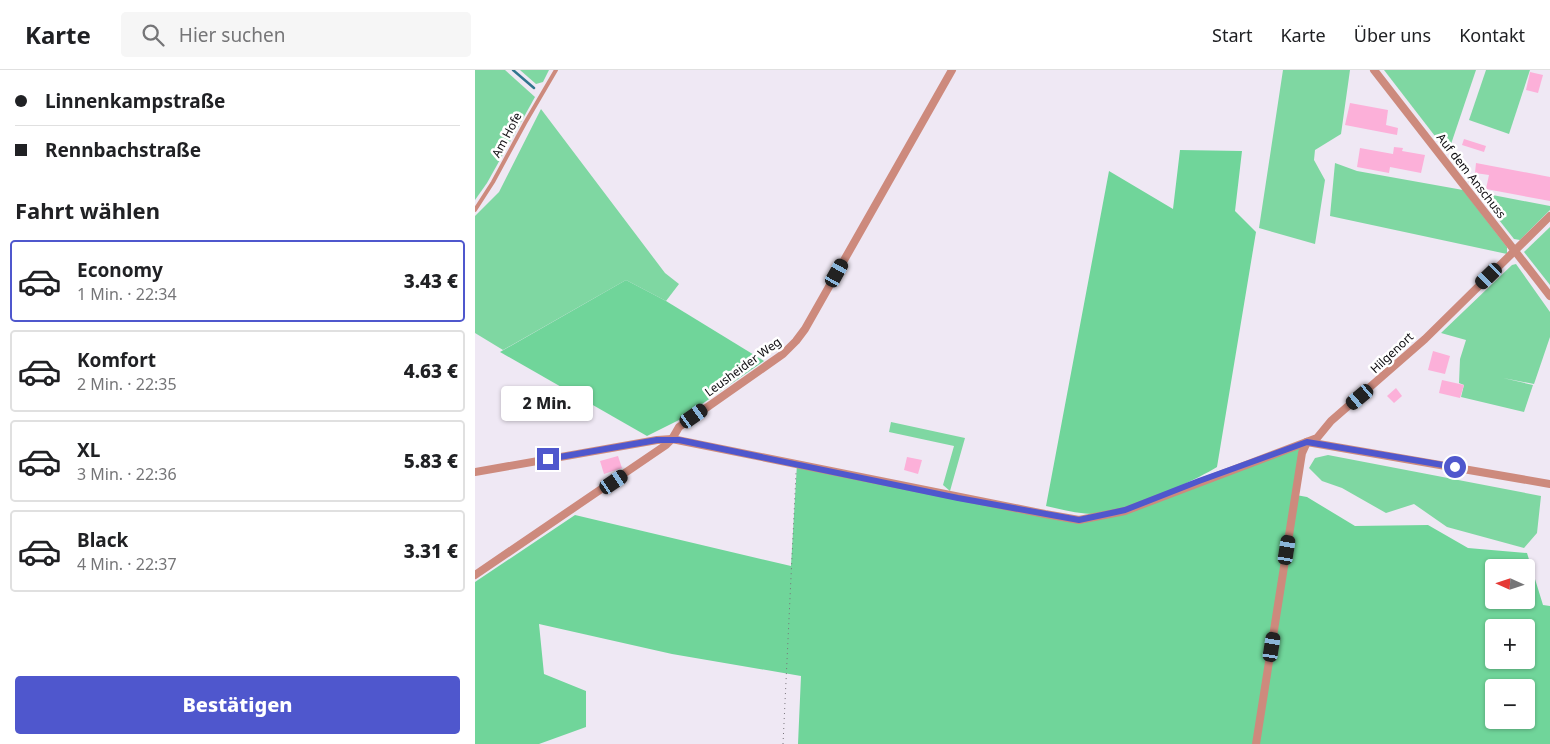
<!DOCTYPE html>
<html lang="de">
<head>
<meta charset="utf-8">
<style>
  body { margin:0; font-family:"Noto Sans",sans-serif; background:#f6f6f6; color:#202124; height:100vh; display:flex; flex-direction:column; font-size:19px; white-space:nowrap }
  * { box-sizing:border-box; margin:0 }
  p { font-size:16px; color:#757577 }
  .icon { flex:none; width:28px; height:28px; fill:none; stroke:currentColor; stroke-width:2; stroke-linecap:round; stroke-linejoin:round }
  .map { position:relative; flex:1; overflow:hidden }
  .details { display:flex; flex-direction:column; background:#fff; width:475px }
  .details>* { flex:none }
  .guide { display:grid; align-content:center; height:110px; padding:0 15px; background:#fff }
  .needle { width:32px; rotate:273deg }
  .controls { position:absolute; left:1010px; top:489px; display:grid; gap:10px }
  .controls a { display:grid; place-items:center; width:50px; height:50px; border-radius:5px; background:#fff; box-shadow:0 1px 4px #0004; font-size:25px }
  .end { position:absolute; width:22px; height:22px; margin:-11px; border:6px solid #4f57cd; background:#fff; box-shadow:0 0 0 2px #fff }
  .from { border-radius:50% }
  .bubble { position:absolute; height:35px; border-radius:5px; background:#fff; box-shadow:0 1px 4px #0004; font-size:16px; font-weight:800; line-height:35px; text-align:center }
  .car { position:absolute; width:15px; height:30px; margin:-15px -8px; border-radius:6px; box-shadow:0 0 4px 1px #0007; background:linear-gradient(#222 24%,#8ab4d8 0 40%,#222 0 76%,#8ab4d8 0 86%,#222 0) }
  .guide b { display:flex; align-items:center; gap:18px; height:48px; font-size:19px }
  .guide b+b { border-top:1px solid #e0e0e0 }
  .guide i { width:12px; height:12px; background:#202124 }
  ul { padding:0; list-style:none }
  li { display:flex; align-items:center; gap:15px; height:82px; margin:0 10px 8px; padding:0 5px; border:2px solid #e0e0e0; border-radius:5px }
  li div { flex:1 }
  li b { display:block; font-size:19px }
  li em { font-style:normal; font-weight:800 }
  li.selected { border-color:#4f57cd }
  li>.icon { width:45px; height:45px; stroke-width:1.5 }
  h2 { padding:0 15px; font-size:22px; line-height:60px }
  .cta { display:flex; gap:10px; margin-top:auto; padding:10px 15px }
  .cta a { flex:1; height:58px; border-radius:5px; background:#4f57cd; color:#fff; font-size:20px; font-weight:800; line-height:58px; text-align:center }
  header { display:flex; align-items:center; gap:30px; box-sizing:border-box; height:70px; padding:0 25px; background:#fff; border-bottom:1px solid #e0e0e0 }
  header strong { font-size:24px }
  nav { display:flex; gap:28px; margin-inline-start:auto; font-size:18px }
  .search { width:350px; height:45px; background:#f6f6f6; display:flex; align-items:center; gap:12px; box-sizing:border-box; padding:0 18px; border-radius:5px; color:#757577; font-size:19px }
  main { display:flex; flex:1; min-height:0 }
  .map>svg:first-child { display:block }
  .green { fill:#7fd7a2 }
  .forest { fill:#70d59a; fill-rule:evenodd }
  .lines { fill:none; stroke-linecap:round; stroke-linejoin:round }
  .stream { stroke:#31758e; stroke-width:2.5 }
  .building { fill:#fcb0d9 }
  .path { stroke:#77737a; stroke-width:1; stroke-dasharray:1 4; stroke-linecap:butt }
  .lane { stroke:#cd8a7d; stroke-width:4 }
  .street { stroke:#cd8a7d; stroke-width:8 }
  .route { stroke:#4f57cd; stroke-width:6 }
  .labels { text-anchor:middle; stroke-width:5; stroke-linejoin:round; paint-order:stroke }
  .street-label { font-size:12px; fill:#0d0b0f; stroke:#fff }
</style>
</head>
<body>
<header>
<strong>Karte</strong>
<div class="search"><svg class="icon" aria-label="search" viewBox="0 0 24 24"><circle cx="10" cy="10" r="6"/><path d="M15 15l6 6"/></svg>Hier suchen</div>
<nav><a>Start</a><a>Karte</a><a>Über uns</a><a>Kontakt</a></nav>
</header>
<main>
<section class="details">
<div class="guide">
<b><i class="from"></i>Linnenkampstraße</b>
<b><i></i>Rennbachstraße</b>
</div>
<h2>Fahrt wählen</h2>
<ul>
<li class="selected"><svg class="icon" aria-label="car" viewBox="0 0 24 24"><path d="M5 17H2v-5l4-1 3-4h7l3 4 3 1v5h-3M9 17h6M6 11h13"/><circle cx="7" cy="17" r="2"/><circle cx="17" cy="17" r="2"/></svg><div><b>Economy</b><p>1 Min. · 22:34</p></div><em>3.43 €</em></li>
<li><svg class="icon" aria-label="car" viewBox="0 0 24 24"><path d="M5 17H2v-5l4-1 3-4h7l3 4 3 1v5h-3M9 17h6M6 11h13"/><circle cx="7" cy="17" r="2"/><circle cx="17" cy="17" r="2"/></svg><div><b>Komfort</b><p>2 Min. · 22:35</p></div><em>4.63 €</em></li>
<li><svg class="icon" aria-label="car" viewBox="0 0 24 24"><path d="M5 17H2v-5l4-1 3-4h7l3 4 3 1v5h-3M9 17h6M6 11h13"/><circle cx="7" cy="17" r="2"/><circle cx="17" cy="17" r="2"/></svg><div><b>XL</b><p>3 Min. · 22:36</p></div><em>5.83 €</em></li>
<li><svg class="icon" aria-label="car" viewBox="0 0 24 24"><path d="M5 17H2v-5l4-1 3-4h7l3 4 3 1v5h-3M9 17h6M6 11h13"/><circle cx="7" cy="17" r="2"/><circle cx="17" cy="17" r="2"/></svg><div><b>Black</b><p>4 Min. · 22:37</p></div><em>3.31 €</em></li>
</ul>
<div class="cta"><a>Bestätigen</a></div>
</section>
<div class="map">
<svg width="1075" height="674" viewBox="0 0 1075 674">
  <rect width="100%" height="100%" fill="#efe8f4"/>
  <g class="green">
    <polygon points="0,0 30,0 60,27 12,113 0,130"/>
    <polygon points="45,0 74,0 68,12 61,14"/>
    <polygon points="808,0 875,0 866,64 840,80 839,90 850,110 840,174 784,158"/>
    <polygon points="909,0 1001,0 973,83"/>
    <polygon points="1011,0 1055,0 1034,64 994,50"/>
    <polygon points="66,39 190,203 204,214 191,231 151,210 28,280 0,263 0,146 24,122"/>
    <polygon points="860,93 882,101 988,120 1032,177 1032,184 855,146"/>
    <polygon points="1002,122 1075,136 1075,140 1045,170 1039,169"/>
    <polygon points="1075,157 1075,215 1049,182"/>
    <polygon points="1041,194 1075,242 1075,267 1059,314 1028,308 1058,315 1049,342 986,327 989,315 984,313 985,289 991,270 966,263 1037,195"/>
    <polygon points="416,352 490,368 475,421 468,415 479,376 414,362"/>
    <polygon points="853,385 1066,426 1062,463 1049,478 972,457 939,434 911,443 867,418 847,411 834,398 840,388"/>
  </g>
  <g class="forest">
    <path d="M705,80L767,81L760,141L781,162L742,397C719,411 651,443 625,444C607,445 589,440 571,436L634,101L698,139Z"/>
    <polygon points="151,210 191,231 289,291 204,350 172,366 25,282"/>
    <path d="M832,372L821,425L832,427L880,456L953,455L993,478L1052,483L1068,535L1075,536V674H323L326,606L197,584L64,554L69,604L111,621V657L64,674H0V512L100,445L316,496L322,394L604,450L626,447ZM1019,498H1051V530H1019ZM1019,558H1051V590H1019ZM1019,618H1051V650H1019Z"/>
  </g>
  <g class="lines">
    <polyline class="stream" points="38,0 59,18"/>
  </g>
  <g class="building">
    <polygon points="1055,2 1068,5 1063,23 1051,20"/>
    <polygon points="875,33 913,40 911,55 923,58 922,65 870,55"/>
    <polygon points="989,69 1011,76 1009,82 987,75"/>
    <polygon points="919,77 928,78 927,81 950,85 946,103 915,97 914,103 882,97 885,78 918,84"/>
    <polygon points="1001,93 1075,107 1075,131 1011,119 1014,105 1000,103"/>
    <polygon points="958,281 975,286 970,304 953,300"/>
    <polygon points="967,310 989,315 985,328 964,323"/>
    <polygon points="921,318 927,326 919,333 912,326"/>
    <polygon points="143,386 147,398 129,404 125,391"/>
    <polygon points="432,387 447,390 443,404 429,400"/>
  </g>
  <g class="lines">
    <polyline class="path" points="308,674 321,403"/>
    <polyline class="lane" points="0,140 18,112 50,53 81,0"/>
    <g class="street">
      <polyline points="899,0 1075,226"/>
      <polyline points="832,372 1075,414"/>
      <polyline points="0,402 182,370 197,369 570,444 604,450 650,441 842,368 856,351 950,269 1075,146"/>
      <polyline points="0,505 191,375 197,369 204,357 308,284 321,271 330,259 477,0"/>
      <polyline points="781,674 827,383 832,372"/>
    </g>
  </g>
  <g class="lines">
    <polyline class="route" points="73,389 182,370 204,370 483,428 604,450 650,440 724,411 832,372 980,397"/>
  </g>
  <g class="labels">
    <g class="street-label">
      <text transform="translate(32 65) rotate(-62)" y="4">Am Hofe</text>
      <text transform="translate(996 106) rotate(52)" y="4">Auf dem Anschuss</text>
      <text transform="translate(917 283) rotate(-43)" y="4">Hilgenort</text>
      <text transform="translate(268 297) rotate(-36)" y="4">Leusheider Weg</text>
    </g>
  </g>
</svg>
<div class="controls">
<a><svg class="needle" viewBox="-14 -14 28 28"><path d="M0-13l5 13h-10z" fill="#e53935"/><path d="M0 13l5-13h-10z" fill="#757577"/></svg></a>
<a>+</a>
<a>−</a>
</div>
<i class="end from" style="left:980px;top:397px"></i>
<i class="end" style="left:73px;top:389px"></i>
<div class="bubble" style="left:26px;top:316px;width:92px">2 Min.</div>
<i class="car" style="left:362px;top:203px;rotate:29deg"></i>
<i class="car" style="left:1014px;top:206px;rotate:226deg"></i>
<i class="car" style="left:885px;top:327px;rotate:230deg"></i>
<i class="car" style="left:219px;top:346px;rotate:55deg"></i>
<i class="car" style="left:139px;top:412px;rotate:56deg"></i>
<i class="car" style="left:812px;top:480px;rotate:9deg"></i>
<i class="car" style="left:797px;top:577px;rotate:9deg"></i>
</div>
</main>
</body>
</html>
